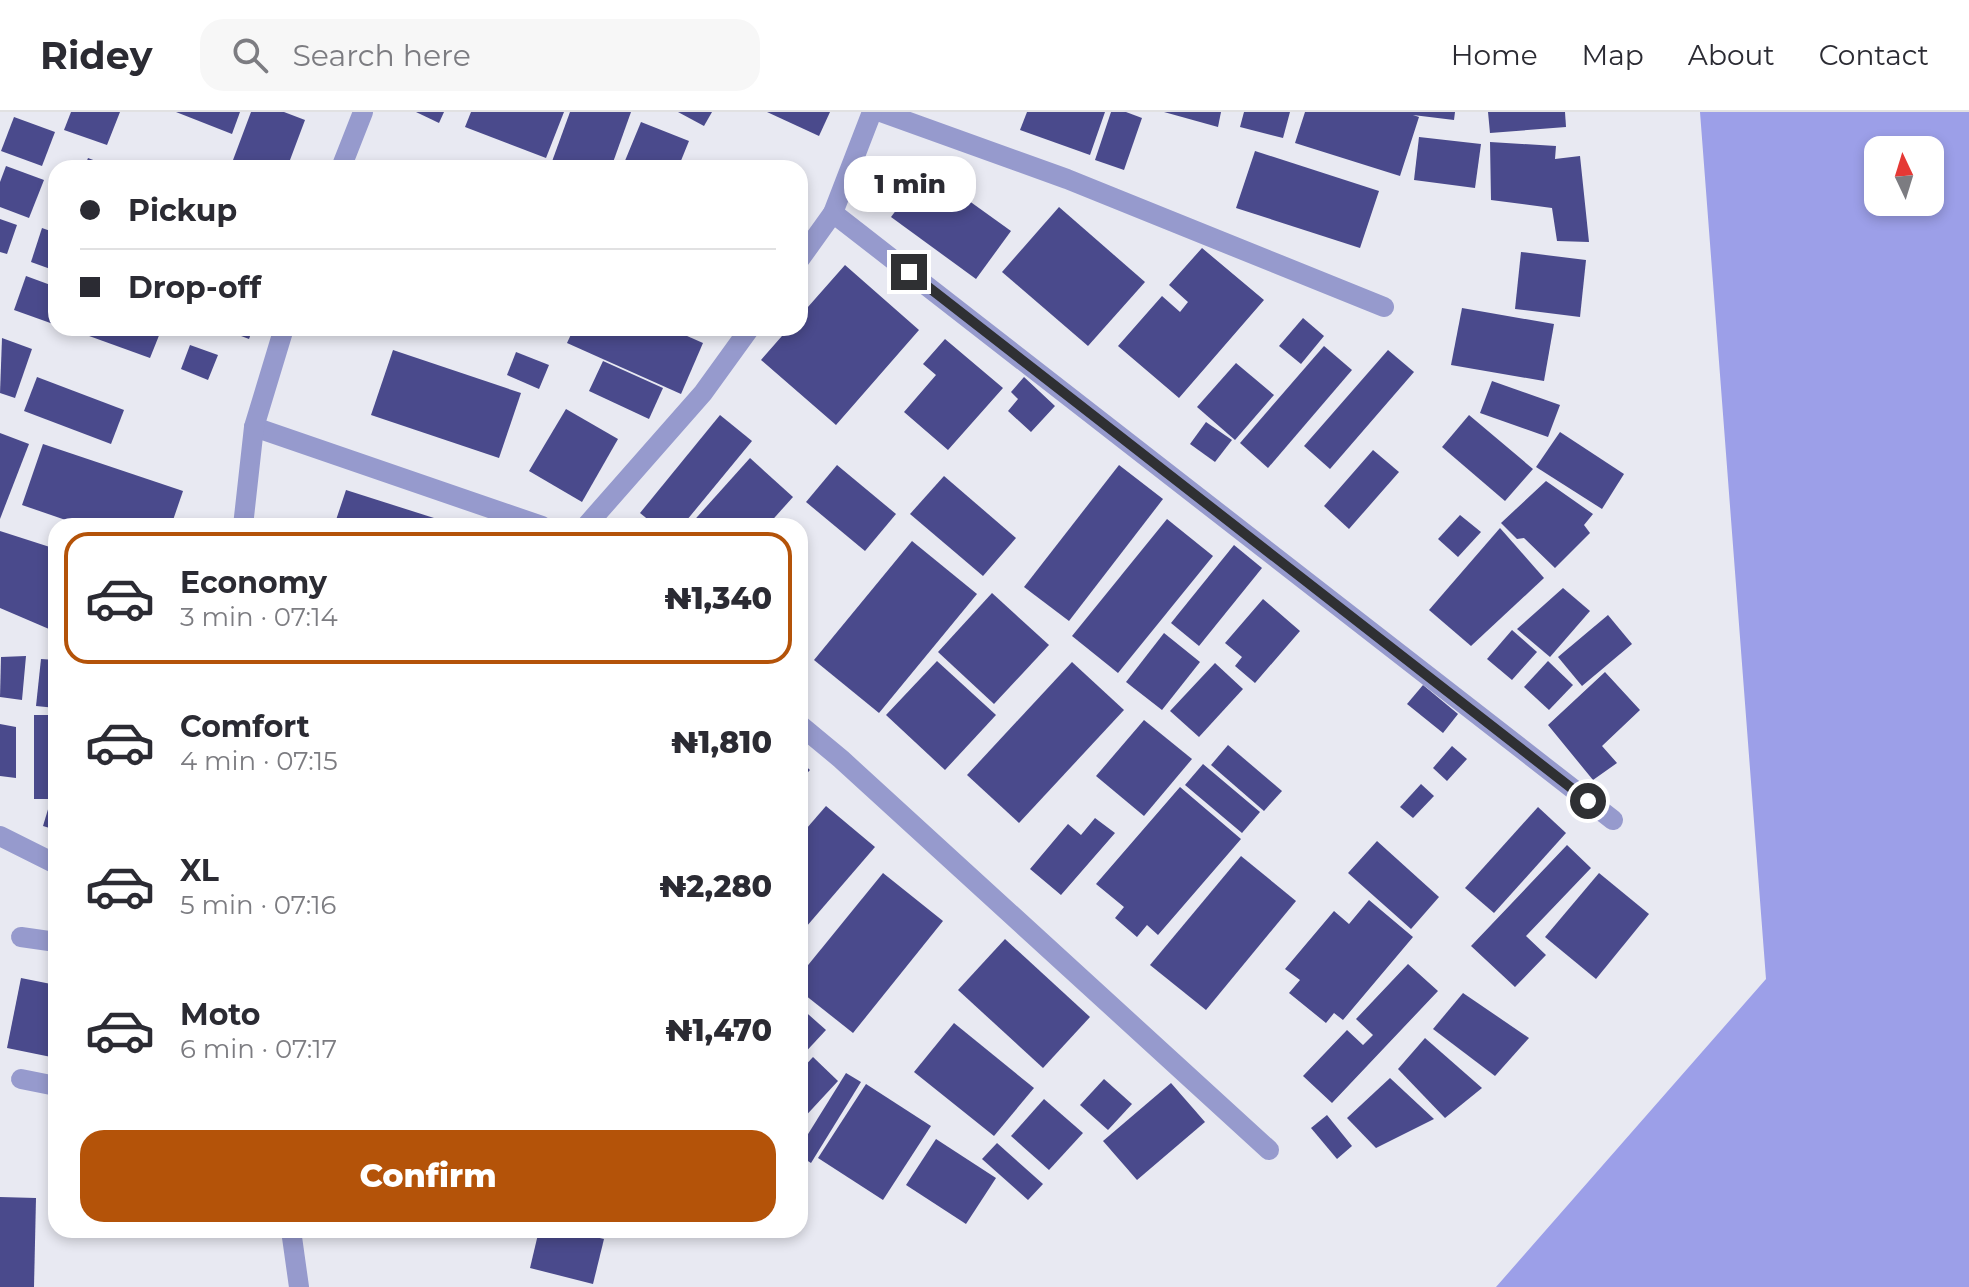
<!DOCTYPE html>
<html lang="en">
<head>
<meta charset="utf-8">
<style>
  body { margin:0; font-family:Montserrat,sans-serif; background:#f7f7f7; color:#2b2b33; height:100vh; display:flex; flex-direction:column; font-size:30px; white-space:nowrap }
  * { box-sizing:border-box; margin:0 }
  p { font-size:26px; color:#7c7c81 }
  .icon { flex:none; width:44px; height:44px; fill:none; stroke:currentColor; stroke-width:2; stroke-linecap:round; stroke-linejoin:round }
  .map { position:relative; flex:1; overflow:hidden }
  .side { position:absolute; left:48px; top:406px; width:760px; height:720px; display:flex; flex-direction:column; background:#fff; border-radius:24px; box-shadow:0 4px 12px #0003 }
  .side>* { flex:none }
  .banner { position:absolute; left:48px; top:48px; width:760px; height:176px; border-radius:24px; box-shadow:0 4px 12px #0003; display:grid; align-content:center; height:176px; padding:0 32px; background:#fff }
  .needle { width:52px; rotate:356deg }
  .buttons { position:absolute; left:1864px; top:24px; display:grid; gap:16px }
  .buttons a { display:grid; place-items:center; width:80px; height:80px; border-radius:16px; background:#fff; box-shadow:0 4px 12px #0003; font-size:40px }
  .end { position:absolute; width:36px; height:36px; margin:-18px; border:10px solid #2f3033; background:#fff; box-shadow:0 0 0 4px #fff }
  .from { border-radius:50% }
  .bubble { position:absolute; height:56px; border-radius:24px; background:#fff; box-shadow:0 4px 12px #0003; font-size:26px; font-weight:800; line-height:56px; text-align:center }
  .banner b { display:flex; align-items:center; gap:28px; height:76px; font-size:30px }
  .banner b+b { border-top:2px solid #e1e1e2 }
  .banner i { width:20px; height:20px; background:#2b2b33 }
  ul { padding:14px 0 0; list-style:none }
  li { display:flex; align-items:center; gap:24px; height:132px; margin:0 16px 12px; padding:0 16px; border:4px solid transparent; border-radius:24px }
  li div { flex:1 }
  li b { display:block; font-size:30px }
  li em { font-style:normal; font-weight:800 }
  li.active { border-color:#b45309 }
  li>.icon { width:72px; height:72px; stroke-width:1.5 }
  .primary-button { display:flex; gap:16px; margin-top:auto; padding:16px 32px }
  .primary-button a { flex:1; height:92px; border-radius:24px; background:#b45309; color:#fff; font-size:32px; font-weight:800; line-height:92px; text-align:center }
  header { display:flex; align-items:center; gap:48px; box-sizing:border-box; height:112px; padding:0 40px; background:#fff; border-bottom:2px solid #e1e1e2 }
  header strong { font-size:38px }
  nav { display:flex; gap:44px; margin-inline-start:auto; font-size:28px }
  .search { width:560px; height:72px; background:#f7f7f7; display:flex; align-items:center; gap:20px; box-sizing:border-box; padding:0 28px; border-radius:24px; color:#7c7c81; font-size:30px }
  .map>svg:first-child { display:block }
  .forest { fill:#9c9fe8; fill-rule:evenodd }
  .building { fill:#4a4a8c }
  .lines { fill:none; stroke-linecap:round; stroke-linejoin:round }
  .minor { stroke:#969acd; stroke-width:20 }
  .route { stroke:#2f3033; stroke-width:10 }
</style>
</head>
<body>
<header>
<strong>Ridey</strong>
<div class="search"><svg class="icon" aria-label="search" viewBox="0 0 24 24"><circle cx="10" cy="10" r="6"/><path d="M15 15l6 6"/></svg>Search here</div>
<nav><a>Home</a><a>Map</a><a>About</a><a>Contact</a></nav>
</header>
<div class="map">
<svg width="1969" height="1175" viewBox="0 0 1969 1175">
  <rect width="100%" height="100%" fill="#e8e9f2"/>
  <path class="forest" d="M1700,0H1969V1175H1496L1766,867ZM1878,38H1930V90H1878Z"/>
  <g class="building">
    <polygon points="71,0 120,0 107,33 64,18"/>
    <polygon points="176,0 240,0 232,22"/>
    <polygon points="251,0 284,0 305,8 287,56 254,56 233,48"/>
    <polygon points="416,0 444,0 439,11"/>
    <polygon points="471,0 564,0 546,46 465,15"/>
    <polygon points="570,0 631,0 611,56 550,55"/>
    <polygon points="678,0 712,0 704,14"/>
    <polygon points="767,0 830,0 819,24"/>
    <polygon points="1027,0 1105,0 1090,43 1020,18"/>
    <polygon points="1111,0 1126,0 1142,6 1124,58 1095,48"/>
    <polygon points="1164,0 1221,0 1218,15"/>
    <polygon points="1244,0 1290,0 1283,26 1240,15"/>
    <polygon points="1305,0 1455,0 1454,8 1413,3 1419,5 1400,64 1295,31"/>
    <polygon points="1488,0 1565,0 1566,15 1490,21"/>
    <polygon points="14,5 55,20 42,54 1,39"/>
    <polygon points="641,10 689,29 678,56 622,56"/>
    <polygon points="1419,25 1481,32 1475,76 1414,68"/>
    <polygon points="1490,30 1556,34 1555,47 1580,44 1589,130 1557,129 1552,96 1491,88"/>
    <polygon points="1255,39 1379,79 1360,136 1236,96"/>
    <polygon points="88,46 114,56 84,56"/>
    <polygon points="6,54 44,68 29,106 0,95 0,70"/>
    <polygon points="926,58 1011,119 976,167 891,105"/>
    <polygon points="1059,95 1145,170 1088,234 1002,160"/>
    <polygon points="0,107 17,113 7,142 0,140"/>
    <polygon points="42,116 56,121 56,159 31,150"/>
    <polygon points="1202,136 1264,188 1179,286 1118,234 1162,184 1180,200 1188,190 1169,173"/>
    <polygon points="1521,140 1586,148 1580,205 1515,197"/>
    <polygon points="845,153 919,218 836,313 761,248 789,216 800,216 800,204"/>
    <polygon points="26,164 56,175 56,213 14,198"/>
    <polygon points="1462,196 1554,212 1544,269 1451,253"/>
    <polygon points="1303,206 1324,224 1301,252 1279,234"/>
    <polygon points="67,216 162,216 150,246"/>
    <polygon points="220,216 253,216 249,227"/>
    <polygon points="574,216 669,216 703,231 681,282 567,231"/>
    <polygon points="2,226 32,237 15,286 0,281"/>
    <polygon points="945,227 1003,276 948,338 904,300 936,263 923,252"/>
    <polygon points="190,233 218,243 208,268 181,257"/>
    <polygon points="1324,234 1352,258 1268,356 1240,331"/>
    <polygon points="393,238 521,281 499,346 371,303"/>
    <polygon points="1388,238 1414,260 1330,357 1304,334"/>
    <polygon points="516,240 549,253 539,277 507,263"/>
    <polygon points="603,249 663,276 649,307 589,279"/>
    <polygon points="1236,251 1274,283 1235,328 1197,295"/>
    <polygon points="37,265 124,298 111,332 24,299"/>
    <polygon points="1024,265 1055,294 1031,320 1008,299 1018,287 1011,280"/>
    <polygon points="1492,269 1560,293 1548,325 1480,301"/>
    <polygon points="566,297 618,327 582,390 529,359"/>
    <polygon points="720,303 752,329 682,414 656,414 640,401"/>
    <polygon points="1469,303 1533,357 1505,389 1442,335"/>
    <polygon points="1206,310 1232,328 1215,350 1190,332"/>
    <polygon points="1560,320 1624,362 1602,397 1536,355"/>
    <polygon points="0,321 29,332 0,407"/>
    <polygon points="43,332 183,379 171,414 83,414 22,393"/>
    <polygon points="1373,338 1399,360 1349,417 1324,394"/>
    <polygon points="750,346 793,385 767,414 689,414"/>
    <polygon points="837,353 896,402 865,439 806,390"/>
    <polygon points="1119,353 1163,387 1069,509 1024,475"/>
    <polygon points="944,364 1016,426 983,464 910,402"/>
    <polygon points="1546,369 1593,402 1584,413 1590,421 1555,456 1524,426 1517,427 1501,411"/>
    <polygon points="346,378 456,413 456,414 353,414 336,408"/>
    <polygon points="1460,403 1481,420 1458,445 1438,427"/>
    <polygon points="1167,407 1213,444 1118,561 1072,524"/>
    <polygon points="1500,416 1544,466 1471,534 1429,498"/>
    <polygon points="0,419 56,437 56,520 0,496"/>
    <polygon points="912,429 977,482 879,601 814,548"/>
    <polygon points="1234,433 1262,456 1199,534 1171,511"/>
    <polygon points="1563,476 1590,499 1550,545 1517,517"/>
    <polygon points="992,481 1049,533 994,592 938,540"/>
    <polygon points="1263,487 1300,519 1255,571 1235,554 1242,545 1225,531"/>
    <polygon points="1608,503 1632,532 1582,574 1558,545"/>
    <polygon points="1512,518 1537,540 1512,568 1487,547"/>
    <polygon points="1164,521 1200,550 1162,598 1126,570"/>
    <polygon points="26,544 22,588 0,585 1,545"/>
    <polygon points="41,547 56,548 56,596 36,594"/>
    <polygon points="937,549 996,603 945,658 886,603"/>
    <polygon points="1548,549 1573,573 1549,598 1524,575"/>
    <polygon points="1072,550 1124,598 1019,711 967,663"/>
    <polygon points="1215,551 1243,577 1199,625 1170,599"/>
    <polygon points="1605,560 1640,598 1602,634 1617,651 1593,668 1548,613"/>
    <polygon points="1423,573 1458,602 1443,621 1407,592"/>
    <rect x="34" y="603" width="22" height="84"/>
    <polygon points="1144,608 1192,647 1144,704 1096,664"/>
    <polygon points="0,612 16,615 16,666 0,664"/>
    <polygon points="1228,633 1282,679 1264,699 1211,653"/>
    <polygon points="1452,634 1467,647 1447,669 1433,656"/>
    <polygon points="800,649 810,658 800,669"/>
    <polygon points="1203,652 1260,700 1242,721 1185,673"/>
    <polygon points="1421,672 1434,684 1413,706 1400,695"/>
    <polygon points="1180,675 1241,727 1158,823 1147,813 1137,825 1115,806 1124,795 1096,772"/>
    <polygon points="49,694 56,695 56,718 43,714"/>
    <polygon points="826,694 875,735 800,822 800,724"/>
    <polygon points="1538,695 1566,721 1494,801 1465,776"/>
    <polygon points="1095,706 1115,721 1061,783 1030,757 1068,712 1081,723"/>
    <polygon points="1377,729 1439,785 1411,817 1348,761"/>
    <polygon points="1567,733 1591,756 1526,824 1546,843 1515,875 1471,834"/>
    <polygon points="1241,744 1296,789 1206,898 1150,853"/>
    <polygon points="883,761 943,809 853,921 800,879 800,863"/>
    <polygon points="1599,761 1649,802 1596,867 1545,825"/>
    <polygon points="1369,788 1413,825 1343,908 1334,901 1326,911 1289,881 1300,868 1285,857 1334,799 1349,812"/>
    <polygon points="1005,827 1090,905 1043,956 958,878"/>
    <polygon points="1408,852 1438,879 1332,991 1303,964 1347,918 1363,933 1373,923 1356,907"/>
    <polygon points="21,866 56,873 56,946 7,936"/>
    <polygon points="1463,881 1529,926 1495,964 1433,917"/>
    <polygon points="800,895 826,918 800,946"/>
    <polygon points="954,911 1034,976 994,1024 914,960"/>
    <polygon points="1425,926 1482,976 1445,1006 1398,957"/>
    <polygon points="813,945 838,969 800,1010 800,959"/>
    <polygon points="846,961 861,970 811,1051 800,1044 800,1035"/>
    <polygon points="1390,966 1434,1007 1376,1036 1347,1006"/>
    <polygon points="1104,967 1132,992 1108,1018 1080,993"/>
    <polygon points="1171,971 1205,1010 1137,1068 1103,1029"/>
    <polygon points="866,972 931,1014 883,1088 818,1046"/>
    <polygon points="1044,987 1083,1021 1049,1058 1011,1024"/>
    <polygon points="1327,1003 1352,1034 1337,1047 1311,1016"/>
    <polygon points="936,1027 996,1066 966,1112 906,1073"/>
    <polygon points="997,1031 1043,1072 1028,1088 982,1047"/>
    <polygon points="0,1085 36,1086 34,1175 0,1175"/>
    <polygon points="539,1118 565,1118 604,1127 593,1172 530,1156"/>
  </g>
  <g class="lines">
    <g class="minor">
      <polyline points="881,0 1067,67 1384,195"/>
      <polyline points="341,56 363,0"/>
      <polyline points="833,101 1613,708"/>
      <polyline points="800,147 833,101 872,0"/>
      <polyline points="254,315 542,414"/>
      <polyline points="243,414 254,315 284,216"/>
      <polyline points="586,414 703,281 750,216"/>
      <polyline points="800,613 841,647 1269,1038"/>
      <polyline points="0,724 56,752"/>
      <polyline points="21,825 56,830"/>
      <polyline points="21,967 56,974"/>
      <polyline points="291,1118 299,1175"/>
    </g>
  </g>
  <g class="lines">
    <polyline class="route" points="909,160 1588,689"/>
  </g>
</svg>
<div class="buttons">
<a><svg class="needle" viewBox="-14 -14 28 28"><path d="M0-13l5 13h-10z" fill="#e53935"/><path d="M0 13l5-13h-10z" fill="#7c7c81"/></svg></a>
</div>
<i class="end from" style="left:1588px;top:689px"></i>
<i class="end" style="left:909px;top:160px"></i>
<div class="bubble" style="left:844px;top:44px;width:132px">1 min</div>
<div class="banner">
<b><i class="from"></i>Pickup</b>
<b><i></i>Drop-off</b>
</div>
<section class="side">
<ul>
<li class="active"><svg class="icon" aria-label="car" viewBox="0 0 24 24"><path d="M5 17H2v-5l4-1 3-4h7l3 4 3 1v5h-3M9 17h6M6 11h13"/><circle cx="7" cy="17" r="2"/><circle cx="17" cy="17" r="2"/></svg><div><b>Economy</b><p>3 min · 07:14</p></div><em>₦1,340</em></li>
<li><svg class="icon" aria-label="car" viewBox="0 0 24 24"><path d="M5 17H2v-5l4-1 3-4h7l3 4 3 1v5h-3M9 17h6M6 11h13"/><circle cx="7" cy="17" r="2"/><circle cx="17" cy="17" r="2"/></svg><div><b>Comfort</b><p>4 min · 07:15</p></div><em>₦1,810</em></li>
<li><svg class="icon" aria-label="car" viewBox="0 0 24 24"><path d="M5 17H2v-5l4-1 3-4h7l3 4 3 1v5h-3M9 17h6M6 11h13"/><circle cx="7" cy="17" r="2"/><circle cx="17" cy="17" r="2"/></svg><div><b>XL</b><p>5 min · 07:16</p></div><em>₦2,280</em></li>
<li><svg class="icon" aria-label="car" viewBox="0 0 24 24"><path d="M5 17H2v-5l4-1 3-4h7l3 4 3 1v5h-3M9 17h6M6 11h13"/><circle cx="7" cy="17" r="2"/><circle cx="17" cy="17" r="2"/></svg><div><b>Moto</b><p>6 min · 07:17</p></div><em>₦1,470</em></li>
</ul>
<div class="primary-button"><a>Confirm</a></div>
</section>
</div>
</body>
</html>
